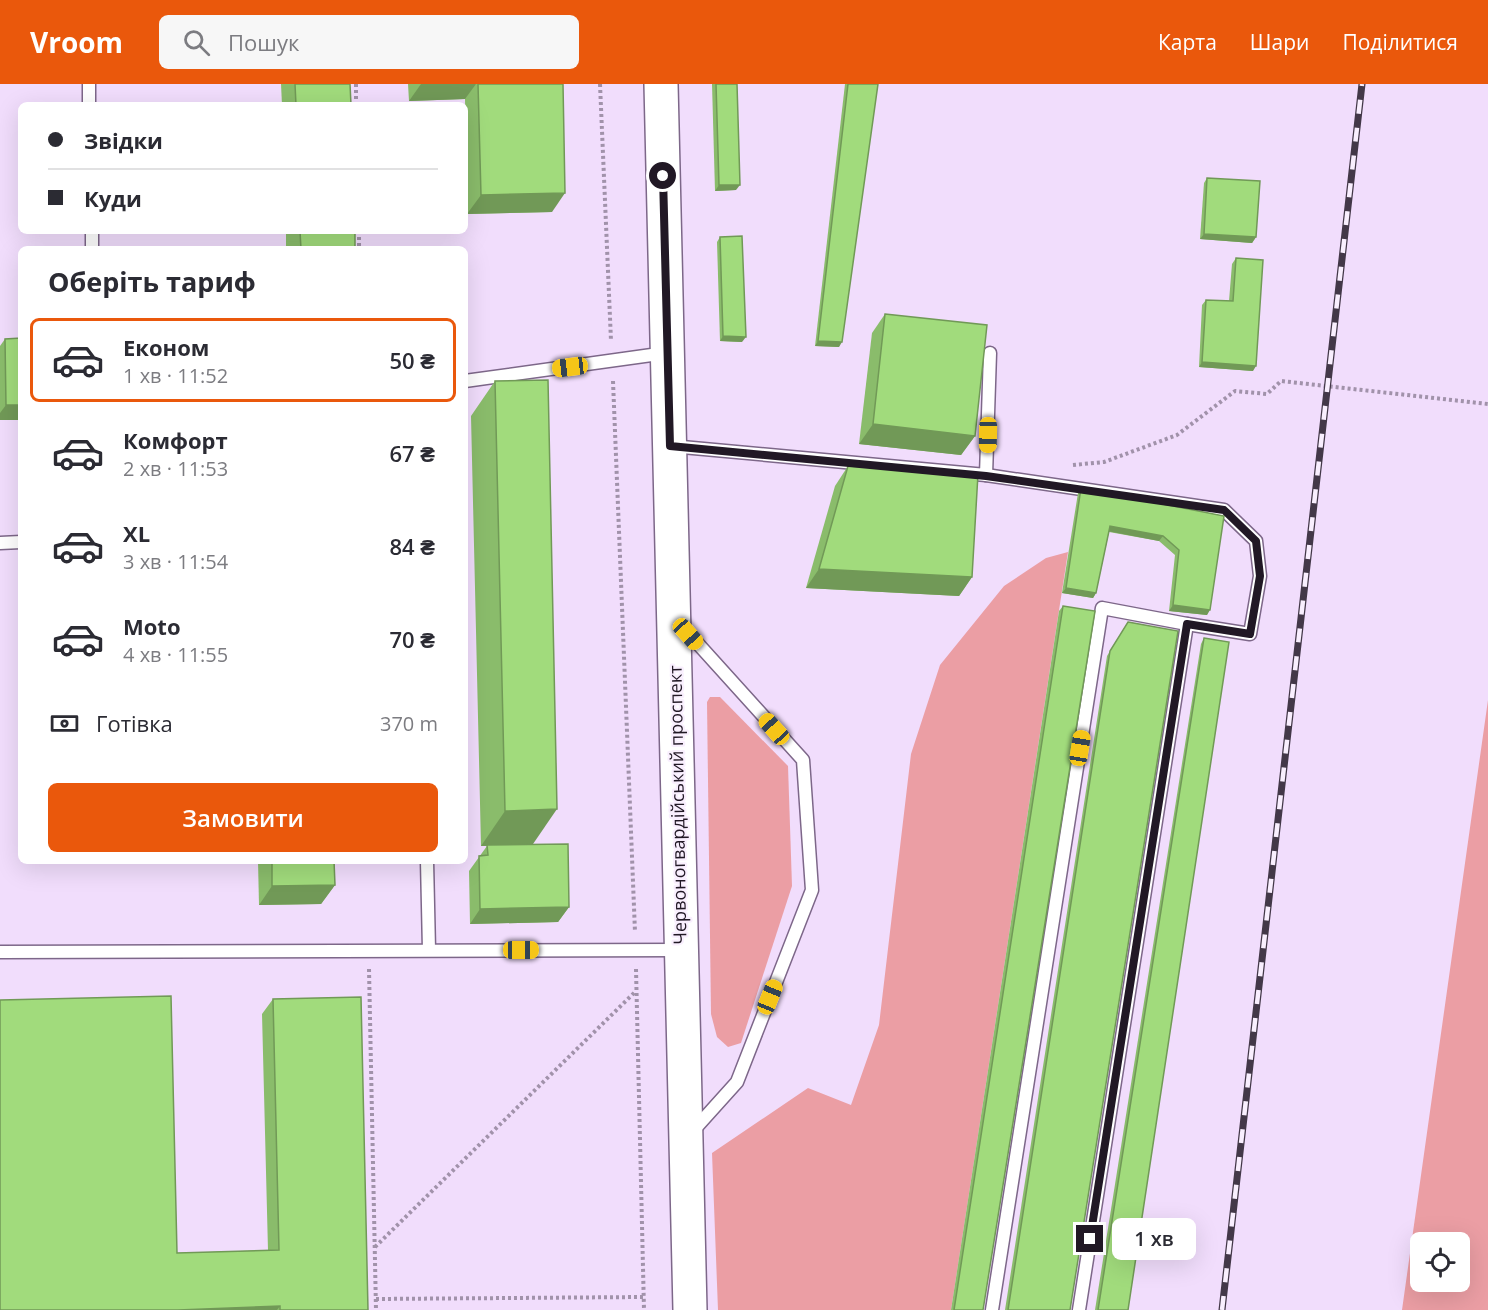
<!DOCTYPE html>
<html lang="uk">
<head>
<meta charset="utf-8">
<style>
  body { margin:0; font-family:"Open Sans",sans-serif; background:#f7f7f7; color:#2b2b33; height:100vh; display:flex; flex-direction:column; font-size:22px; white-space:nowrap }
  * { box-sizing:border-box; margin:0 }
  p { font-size:20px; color:#7c7c81 }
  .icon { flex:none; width:33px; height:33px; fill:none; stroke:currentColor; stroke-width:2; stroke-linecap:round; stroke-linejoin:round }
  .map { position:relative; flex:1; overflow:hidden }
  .drawer { position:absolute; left:18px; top:162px; width:450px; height:618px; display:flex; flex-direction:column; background:#fff; border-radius:9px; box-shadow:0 6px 24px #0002 }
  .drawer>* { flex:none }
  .hud { position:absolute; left:18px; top:18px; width:450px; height:132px; border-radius:9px; box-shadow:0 6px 24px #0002; display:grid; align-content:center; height:132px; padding:0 30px; background:#fff }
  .controls { position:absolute; left:1410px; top:1148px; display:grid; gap:12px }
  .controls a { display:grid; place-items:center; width:60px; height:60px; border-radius:9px; background:#fff; box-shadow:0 6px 24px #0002; font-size:30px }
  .end { position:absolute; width:27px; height:27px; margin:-14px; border:8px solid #211825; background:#fff; box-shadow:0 0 0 3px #fff }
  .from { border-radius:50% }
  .bubble { position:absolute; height:42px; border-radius:9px; background:#fff; box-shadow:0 6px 24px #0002; font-size:20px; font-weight:600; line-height:42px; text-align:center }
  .car { position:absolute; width:18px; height:36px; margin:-18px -9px; border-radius:8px; box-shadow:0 0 4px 2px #0007; background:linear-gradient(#f5c518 24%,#345 0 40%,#f5c518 0 76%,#345 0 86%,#f5c518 0) }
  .hud b { display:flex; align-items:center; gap:21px; height:57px; font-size:22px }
  .hud b+b { border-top:2px solid #e1e1e2 }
  .hud i { width:15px; height:15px; background:#2b2b33 }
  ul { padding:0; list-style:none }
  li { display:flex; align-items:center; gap:18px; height:84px; margin:0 12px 9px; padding:0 18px; border:3px solid transparent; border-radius:9px }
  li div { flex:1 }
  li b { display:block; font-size:22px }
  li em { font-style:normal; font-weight:600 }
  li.selected { border-color:#ea580c }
  li>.icon { width:54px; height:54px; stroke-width:1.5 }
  h2 { padding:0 30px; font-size:27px; line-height:72px }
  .pay { display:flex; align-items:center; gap:15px; height:66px; padding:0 30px; font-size:22px }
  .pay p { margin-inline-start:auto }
  .cta { display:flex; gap:12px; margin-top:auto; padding:12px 30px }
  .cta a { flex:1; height:69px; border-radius:9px; background:#ea580c; color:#fff; font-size:24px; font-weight:600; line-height:69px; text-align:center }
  header { display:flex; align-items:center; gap:36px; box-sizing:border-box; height:84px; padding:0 30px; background:#ea580c; color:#fff }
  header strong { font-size:28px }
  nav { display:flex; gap:33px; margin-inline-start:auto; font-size:21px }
  .search { width:420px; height:54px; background:#f7f7f7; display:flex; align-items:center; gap:15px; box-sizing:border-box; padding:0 21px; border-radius:9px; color:#7c7c81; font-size:22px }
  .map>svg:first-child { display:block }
  .green { fill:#eb9ea4; fill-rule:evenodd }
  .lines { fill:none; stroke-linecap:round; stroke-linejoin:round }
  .lane-casing { stroke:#7d6789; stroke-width:15 }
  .secondary-casing { stroke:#7d6789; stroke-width:36 }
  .path { stroke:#a192aa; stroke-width:4; stroke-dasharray:3 3; stroke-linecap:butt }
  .lane { stroke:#fff; stroke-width:12 }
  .secondary { stroke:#fff; stroke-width:33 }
  .rail-casing { stroke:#433848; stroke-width:7 }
  .rail { stroke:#f9effe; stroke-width:4.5; stroke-dasharray:14; stroke-linecap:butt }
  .wall { fill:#8abc6b }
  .shaded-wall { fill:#719957 }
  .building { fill:#a1db7c; stroke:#719957; stroke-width:1.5 }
  .route { stroke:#211825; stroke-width:8 }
  .labels { text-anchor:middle; stroke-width:4.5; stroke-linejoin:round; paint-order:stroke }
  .street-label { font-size:18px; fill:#211825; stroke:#f9effe }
</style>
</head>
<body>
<header>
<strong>Vroom</strong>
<div class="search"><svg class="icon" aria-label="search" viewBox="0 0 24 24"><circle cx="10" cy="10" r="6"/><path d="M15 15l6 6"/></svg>Пошук</div>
<nav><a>Карта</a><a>Шари</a><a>Поділитися</a></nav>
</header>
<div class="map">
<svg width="1488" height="1226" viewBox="0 0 1488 1226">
  <rect width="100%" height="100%" fill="#f1ddfc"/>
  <g class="green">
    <polygon points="1068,468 951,1226 718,1226 712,1069 808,1004 851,1021 879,941 911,670 940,581 1004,502 1046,474"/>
    <polygon points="710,613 720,613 788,682 792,802 741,959 728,963 717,953 711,930 707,618"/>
    <path d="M1488,616V1226H1402ZM1420,1158H1460V1197H1420Z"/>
  </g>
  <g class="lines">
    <defs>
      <g id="lane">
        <polyline points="89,0 89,21"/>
        <polyline points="92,147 92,165"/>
        <polyline points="465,297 666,269"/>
        <polyline points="671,362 986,391 990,269"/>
        <polyline points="986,391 1224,426 1256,457 1260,492 1250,550 1187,540"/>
        <polyline points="0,459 21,458"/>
        <polyline points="681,541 803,676 812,806 737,998 692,1048"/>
        <polyline points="427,777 429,866"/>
        <polyline points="0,868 680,866"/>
        <polyline points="992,1226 1102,524 1187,540 1079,1226"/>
      </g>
      <polyline id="secondary" points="661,0 690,1226"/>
    </defs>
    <use href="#lane" class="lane-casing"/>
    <use href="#secondary" class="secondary-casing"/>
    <g class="path">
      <polyline points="356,0 356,21"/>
      <polyline points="600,0 611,257"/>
      <polyline points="359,147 359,165"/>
      <polyline points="613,297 635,848"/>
      <polyline points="1073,381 1104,378 1177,351 1235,307 1267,310 1281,297 1488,320"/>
      <polyline points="369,885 376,1226"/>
      <polyline points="636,885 644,1226"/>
      <polyline points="375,1163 636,907"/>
      <polyline points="376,1215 644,1213"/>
    </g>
    <use href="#lane" class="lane"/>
    <use href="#secondary" class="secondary"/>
    <defs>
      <polyline id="rail" points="1222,1226 1362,0"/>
    </defs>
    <use href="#rail" class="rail-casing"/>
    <use href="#rail" class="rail"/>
  </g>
  <g class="wall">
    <polygon points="281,0 350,0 351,21 282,21"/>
    <polygon points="408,0 563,0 552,128 467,130 465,15 409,17"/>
    <polygon points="712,0 737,0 736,106 715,107"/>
    <polygon points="845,0 878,0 839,263 815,262"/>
    <polygon points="1207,94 1256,153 1252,159 1200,155 1204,99"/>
    <rect x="286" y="147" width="69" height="18"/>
    <polygon points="720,153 742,258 720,257 717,158"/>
    <polygon points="1236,174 1253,287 1199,283 1202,221 1206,216 1229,217 1232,180"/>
    <polygon points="885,230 975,352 961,371 859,360 872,249"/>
    <polygon points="21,254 21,336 0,336 0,262 5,255"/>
    <polygon points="495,297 533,760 569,823 558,838 470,840 469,787 487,762 481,762 471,332"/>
    <polygon points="848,382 972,493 959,512 806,504 835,402"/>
    <polygon points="1081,404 1224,432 1207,531 1169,527 1175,471 1159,457 1109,448 1096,509 1093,514 1062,509 1078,409"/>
    <polygon points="1063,522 983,1226 951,1226 1059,527"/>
    <polygon points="1128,538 1070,1226 1005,1226 1107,572"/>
    <polygon points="1204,554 1128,1226 1095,1226 1201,560"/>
    <polygon points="258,777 334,777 335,801 321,820 259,821"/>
    <polygon points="273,915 368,1226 0,1226 177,1169 268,1166 262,930"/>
  </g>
  <g class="shaded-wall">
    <polygon points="421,0 476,0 465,15 409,17"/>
    <polygon points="719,101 740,101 736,106 715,107"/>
    <polygon points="565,109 552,128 467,130 481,111"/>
    <polygon points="1204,150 1256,153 1252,159 1200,155"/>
    <polygon points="723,252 746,253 742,258 720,257"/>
    <polygon points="818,257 842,258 839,263 815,262"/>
    <polygon points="1202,278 1256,282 1253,287 1199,283"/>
    <polygon points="6,321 21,321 21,336 0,336 0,329"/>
    <polygon points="873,340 975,352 961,371 859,360"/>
    <polygon points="1110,442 1163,452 1159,457 1107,447"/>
    <polygon points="819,485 972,493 959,512 806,504"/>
    <polygon points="1066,504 1096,509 1093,514 1062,509"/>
    <polygon points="1173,521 1210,526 1207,531 1169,527"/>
    <polygon points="557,725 533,760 481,762 505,727"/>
    <polygon points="335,801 321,820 259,821 272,802"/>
    <polygon points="569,823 558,838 470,840 480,825"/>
    <polygon points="280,1222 277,1226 178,1226"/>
  </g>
  <g class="building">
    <polygon points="295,0 350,0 351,21 296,21"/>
    <polygon points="478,0 563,0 565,109 481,111"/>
    <polygon points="716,0 737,0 740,101 719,101"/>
    <polygon points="848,0 878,0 842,258 818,257"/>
    <polygon points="1207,94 1260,97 1256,153 1204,150"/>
    <polygon points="300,147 355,147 355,165 301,165"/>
    <polygon points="742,152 746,253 723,252 720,153"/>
    <polygon points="1236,174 1263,176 1256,282 1202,278 1206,216 1233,217"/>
    <polygon points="885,230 987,241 975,352 873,340"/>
    <polygon points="21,254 21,321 6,321 5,255"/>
    <polygon points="548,296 557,725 505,727 495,297"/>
    <polygon points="848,382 978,390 972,493 819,485"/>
    <polygon points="1081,404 1224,432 1210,526 1173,521 1179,466 1163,452 1110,442 1096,509 1066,504"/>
    <polygon points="1063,522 1095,527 983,1226 954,1226"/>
    <polygon points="1128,538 1178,547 1070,1226 1008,1226 1110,567"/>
    <polygon points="1204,554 1229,558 1128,1226 1098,1226"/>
    <polygon points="568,760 569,823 480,825 479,772 488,771 487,761"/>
    <polygon points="272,777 334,777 335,801 272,802"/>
    <polygon points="171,912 177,1169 279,1166 273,915 361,913 368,1226 280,1226 280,1222 178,1226 0,1226 0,916"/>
  </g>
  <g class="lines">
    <polyline class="route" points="663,92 670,362 986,392 1224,426 1256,457 1260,492 1250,550 1187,540 1090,1155"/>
  </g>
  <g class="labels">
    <g class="street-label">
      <text transform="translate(678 721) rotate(-91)" y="6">Червоногвардійський проспект</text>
    </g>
  </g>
</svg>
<div class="controls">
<a><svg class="icon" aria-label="locate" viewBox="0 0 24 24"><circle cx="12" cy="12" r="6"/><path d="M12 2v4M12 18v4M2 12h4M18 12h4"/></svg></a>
</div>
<i class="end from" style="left:663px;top:92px"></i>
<i class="end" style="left:1090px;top:1155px"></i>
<div class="bubble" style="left:1112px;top:1134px;width:84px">1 хв</div>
<i class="car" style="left:570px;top:283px;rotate:263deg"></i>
<i class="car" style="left:988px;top:351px;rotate:181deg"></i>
<i class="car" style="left:688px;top:550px;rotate:138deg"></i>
<i class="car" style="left:774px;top:645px;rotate:318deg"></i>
<i class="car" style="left:1080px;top:664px;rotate:9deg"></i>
<i class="car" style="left:521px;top:866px;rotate:90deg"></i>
<i class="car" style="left:770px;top:913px;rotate:22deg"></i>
<div class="hud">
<b><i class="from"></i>Звідки</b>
<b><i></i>Куди</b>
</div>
<section class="drawer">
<h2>Оберіть тариф</h2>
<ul>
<li class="selected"><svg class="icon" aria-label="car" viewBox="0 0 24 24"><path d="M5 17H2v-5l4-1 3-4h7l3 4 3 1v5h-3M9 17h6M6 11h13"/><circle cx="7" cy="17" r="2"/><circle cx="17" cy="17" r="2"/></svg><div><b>Економ</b><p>1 хв · 11:52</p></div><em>50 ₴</em></li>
<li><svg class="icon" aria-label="car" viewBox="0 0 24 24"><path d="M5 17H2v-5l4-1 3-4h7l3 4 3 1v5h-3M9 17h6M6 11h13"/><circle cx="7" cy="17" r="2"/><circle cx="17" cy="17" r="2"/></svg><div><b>Комфорт</b><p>2 хв · 11:53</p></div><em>67 ₴</em></li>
<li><svg class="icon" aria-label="car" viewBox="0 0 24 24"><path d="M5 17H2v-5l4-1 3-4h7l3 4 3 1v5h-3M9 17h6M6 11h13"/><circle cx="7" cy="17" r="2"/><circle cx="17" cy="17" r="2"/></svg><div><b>XL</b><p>3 хв · 11:54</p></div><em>84 ₴</em></li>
<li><svg class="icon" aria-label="car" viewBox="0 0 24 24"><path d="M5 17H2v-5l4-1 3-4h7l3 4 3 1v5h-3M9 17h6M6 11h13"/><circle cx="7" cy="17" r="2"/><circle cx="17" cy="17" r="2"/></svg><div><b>Moto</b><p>4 хв · 11:55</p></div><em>70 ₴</em></li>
</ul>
<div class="pay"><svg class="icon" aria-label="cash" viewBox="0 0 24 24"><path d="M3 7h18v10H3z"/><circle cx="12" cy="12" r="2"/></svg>Готівка<p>370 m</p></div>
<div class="cta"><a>Замовити</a></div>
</section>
</div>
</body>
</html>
